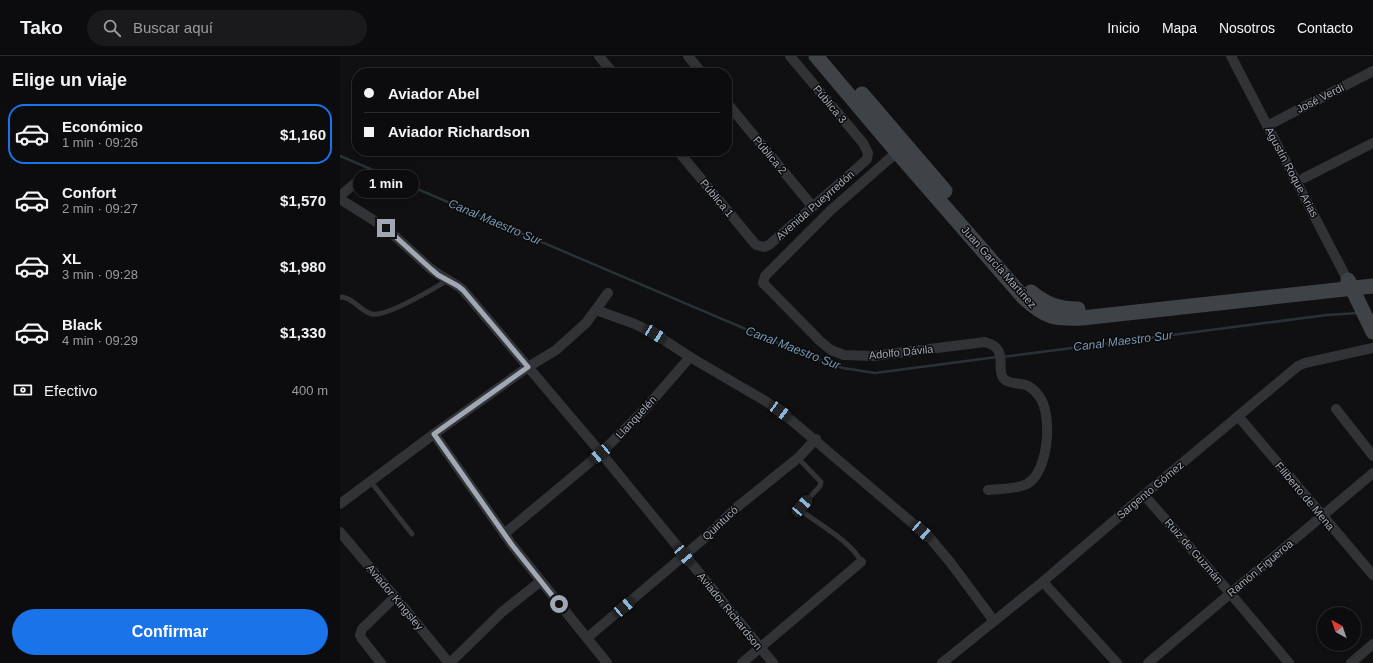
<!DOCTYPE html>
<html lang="es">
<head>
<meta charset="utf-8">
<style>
  body { margin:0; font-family:Arial,sans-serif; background:#1a1a1c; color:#f1f3f6; height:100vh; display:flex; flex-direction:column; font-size:15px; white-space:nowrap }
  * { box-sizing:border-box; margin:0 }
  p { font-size:13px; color:#9a9b9e }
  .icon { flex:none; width:22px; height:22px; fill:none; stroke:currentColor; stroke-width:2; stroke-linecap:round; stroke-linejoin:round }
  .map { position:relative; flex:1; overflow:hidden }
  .drawer { display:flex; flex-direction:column; background:#0c0c0e; width:340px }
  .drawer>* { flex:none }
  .guide { position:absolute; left:12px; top:12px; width:380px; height:88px; border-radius:16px; box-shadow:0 2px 10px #0003,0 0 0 1px #2c2c2e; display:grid; align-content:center; height:88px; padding:0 12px; background:#0c0c0e }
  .needle { width:26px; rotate:320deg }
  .buttons { position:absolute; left:977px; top:551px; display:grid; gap:8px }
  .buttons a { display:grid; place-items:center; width:44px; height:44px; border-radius:50%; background:#0c0c0e; box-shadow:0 2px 10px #0003,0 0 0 1px #2c2c2e; font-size:20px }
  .end { position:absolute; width:18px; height:18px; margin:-9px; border:5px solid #a1a8b3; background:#111; box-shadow:0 0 0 2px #111 }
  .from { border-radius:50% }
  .bubble { position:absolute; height:28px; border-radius:14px; background:#0c0c0e; box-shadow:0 2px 10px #0003,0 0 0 1px #2c2c2e; font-size:13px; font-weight:800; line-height:28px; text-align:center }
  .car { position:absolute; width:12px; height:24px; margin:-12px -6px; border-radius:5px; box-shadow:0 0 3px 1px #0007; background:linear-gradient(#222 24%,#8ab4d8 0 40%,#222 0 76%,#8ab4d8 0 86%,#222 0) }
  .guide b { display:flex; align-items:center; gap:14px; height:38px; font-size:15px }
  .guide b+b { border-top:1px solid #2c2c2e }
  .guide i { width:10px; height:10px; background:#f1f3f6 }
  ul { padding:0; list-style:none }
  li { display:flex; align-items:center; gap:12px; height:60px; margin:0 8px 6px; padding:0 4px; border:2px solid transparent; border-radius:16px }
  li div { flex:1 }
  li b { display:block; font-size:15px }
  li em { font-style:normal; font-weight:800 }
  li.current { border-color:#1a73e8 }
  li>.icon { width:36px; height:36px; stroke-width:1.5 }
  h2 { padding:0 12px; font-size:18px; line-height:48px }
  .pay { display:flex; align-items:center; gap:10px; height:44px; padding:0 12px; font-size:15px }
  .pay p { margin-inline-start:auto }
  .action { display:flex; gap:8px; margin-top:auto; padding:8px 12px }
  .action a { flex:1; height:46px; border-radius:24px; background:#1a73e8; color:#fff; font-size:16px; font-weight:800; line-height:46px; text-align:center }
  header { display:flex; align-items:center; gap:24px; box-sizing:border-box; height:56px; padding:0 20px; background:#0c0c0e; border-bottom:1px solid #2c2c2e }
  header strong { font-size:19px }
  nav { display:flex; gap:22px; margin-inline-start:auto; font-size:14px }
  .search { width:280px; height:36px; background:#1a1a1c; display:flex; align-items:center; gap:10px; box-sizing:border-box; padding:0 14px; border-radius:22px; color:#9a9b9e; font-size:15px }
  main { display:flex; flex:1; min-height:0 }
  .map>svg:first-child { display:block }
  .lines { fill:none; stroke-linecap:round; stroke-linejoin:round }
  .stream { stroke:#293237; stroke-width:2.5 }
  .service { stroke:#313337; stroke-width:5 }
  .minor { stroke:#313337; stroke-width:10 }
  .secondary { stroke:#3f4247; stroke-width:15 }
  .route { stroke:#a1a8b3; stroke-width:5 }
  .labels { text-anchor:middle; stroke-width:3; stroke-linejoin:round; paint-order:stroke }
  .street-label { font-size:11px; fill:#a1a8b3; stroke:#0b0b0d }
  .water-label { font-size:12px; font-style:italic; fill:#7798af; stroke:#0b0b0d }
</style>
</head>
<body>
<header>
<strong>Tako</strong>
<div class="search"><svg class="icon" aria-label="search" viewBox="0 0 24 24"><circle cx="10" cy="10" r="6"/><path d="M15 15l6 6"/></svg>Buscar aquí</div>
<nav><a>Inicio</a><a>Mapa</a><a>Nosotros</a><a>Contacto</a></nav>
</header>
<main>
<section class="drawer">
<h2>Elige un viaje</h2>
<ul>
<li class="current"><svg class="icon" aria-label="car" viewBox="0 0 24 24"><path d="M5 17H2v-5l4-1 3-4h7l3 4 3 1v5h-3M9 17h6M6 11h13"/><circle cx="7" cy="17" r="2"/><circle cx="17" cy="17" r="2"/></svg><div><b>Económico</b><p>1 min · 09:26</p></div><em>$1,160</em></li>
<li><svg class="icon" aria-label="car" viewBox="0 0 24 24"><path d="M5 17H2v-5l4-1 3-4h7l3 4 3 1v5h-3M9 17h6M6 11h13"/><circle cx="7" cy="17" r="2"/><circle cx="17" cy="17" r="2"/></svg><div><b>Confort</b><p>2 min · 09:27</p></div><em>$1,570</em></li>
<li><svg class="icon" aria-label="car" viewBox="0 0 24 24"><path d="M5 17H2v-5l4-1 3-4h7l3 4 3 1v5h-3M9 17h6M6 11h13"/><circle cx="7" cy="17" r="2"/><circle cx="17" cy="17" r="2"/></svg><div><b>XL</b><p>3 min · 09:28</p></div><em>$1,980</em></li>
<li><svg class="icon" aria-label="car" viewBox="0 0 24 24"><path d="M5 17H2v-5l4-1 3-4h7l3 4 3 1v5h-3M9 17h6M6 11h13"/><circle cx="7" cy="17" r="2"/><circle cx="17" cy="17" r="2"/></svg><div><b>Black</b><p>4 min · 09:29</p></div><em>$1,330</em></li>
</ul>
<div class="pay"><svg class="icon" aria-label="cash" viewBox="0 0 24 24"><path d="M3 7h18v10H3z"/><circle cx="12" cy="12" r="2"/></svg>Efectivo<p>400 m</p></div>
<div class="action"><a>Confirmar</a></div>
</section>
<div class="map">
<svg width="1033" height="607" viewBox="0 0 1033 607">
  <rect width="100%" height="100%" fill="#101012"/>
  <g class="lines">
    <g class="stream">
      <polyline points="0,100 471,301 503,312 535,317 657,301"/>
      <polyline points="662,301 987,259 1018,257"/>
    </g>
    <g class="service">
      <path d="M0,241C13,241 20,255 32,258C47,261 93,233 108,224"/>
      <path d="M458,402L481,426L480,430L462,450L461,453L463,456C479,468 514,488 521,506"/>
      <polyline points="31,426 72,478"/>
    </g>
    <g class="minor">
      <polyline points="259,0 273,17"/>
      <polyline points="348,0 362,17"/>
      <polyline points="891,0 1007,223"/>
      <polyline points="387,47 473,151"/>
      <polyline points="927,70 1033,15"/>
      <polyline points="338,95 416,189 424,191 429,189 524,106 527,103 528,97 523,87 450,0"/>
      <path d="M557,96L491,154L425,220L423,227L480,285L491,294L504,299L533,300L645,286C670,292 655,314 664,323C670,329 681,326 688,330C692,332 696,336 699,340C713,358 709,416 687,428C676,433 660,433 648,434"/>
      <polyline points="964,122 1033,87"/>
      <polyline points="0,140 20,123"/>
      <path d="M0,143L46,172L91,213C101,221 114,226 123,234L261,397L433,607"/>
      <polyline points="256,254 295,268 315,278 350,301 427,346 451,364 590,482 610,506 654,565"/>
      <polyline points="996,353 1033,400"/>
      <polyline points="898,360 1033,519"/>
      <polyline points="94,378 172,489 267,607"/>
      <polyline points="804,439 890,537 949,607"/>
      <polyline points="0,448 94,378 188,311 216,294 246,267 268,237"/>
      <polyline points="0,476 55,541 109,607"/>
      <polyline points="164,478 261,397 305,353 350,301"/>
      <polyline points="703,526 777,607"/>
      <polyline points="247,582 367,480 396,452 458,402 476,383"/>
      <polyline points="41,607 22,583 20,579 22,573 55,541"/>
      <polyline points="110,607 162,556 201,525"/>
      <polyline points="402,607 521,506"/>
      <polyline points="602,607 699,529 804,439 958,310 965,307 1033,292"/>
      <polyline points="808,607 1033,417"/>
      <polyline points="1011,607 1033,588"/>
    </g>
    <g class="secondary">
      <path d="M476,0L557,96L684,242C706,262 714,263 742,262L1033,230"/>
      <polyline points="522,38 605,135"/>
      <polyline points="1008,224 1033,276"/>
      <path d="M691,236C705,248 719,253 738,253"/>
    </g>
  </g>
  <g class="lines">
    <polyline class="route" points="46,172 91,213 98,219 118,230 123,234 188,311 94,378 172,489 219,548"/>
  </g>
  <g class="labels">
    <g class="street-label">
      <text transform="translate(980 42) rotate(-27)" y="4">José Verdi</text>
      <text transform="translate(490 48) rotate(50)" y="4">Pública 3</text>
      <text transform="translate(430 99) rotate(50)" y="4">Pública 2</text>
      <text transform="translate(952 116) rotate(62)" y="4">Agustín Roque Arias</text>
      <text transform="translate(377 142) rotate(50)" y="4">Pública 1</text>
      <text transform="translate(475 149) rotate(-41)" y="4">Avenida Pueyrredón</text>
      <text transform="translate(659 211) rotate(48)" y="4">Juan García Martínez</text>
      <text transform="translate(561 296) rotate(-6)" y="4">Adolfo Dávila</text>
      <text transform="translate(296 361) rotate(-47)" y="4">Llanquelén</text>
      <text transform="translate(810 434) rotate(-40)" y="4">Sargento Gómez</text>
      <text transform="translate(965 440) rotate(50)" y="4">Filiberto de Mena</text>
      <text transform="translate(380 467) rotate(-43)" y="4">Quintucó</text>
      <text transform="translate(854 495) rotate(49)" y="4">Ruiz de Guzmán</text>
      <text transform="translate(920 512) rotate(-40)" y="4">Ramón Figueroa</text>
      <text transform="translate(55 541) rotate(50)" y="4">Aviador Kingsley</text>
      <text transform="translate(390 555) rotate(51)" y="4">Aviador Richardson</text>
    </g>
    <g class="water-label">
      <text transform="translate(155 166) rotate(23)" y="4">Canal Maestro Sur</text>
      <text transform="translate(783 285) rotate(-7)" y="4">Canal Maestro Sur</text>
      <text transform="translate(453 292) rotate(21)" y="4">Canal Maestro Sur</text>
    </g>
  </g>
</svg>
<div class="buttons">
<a><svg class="needle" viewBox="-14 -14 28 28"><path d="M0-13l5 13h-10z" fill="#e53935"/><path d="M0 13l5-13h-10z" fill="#9a9b9e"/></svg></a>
</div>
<i class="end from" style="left:219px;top:548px"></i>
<i class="end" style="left:46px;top:172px"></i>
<div class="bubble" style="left:13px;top:114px;width:66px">1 min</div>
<i class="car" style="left:315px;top:278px;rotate:122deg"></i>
<i class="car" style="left:440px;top:355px;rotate:126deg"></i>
<i class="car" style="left:260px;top:398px;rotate:230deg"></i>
<i class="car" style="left:462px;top:450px;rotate:41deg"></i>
<i class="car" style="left:582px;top:475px;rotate:132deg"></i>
<i class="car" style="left:344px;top:499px;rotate:140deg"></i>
<i class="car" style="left:284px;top:551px;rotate:50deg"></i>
<div class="guide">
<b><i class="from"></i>Aviador Abel</b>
<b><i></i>Aviador Richardson</b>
</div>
</div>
</main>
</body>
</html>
